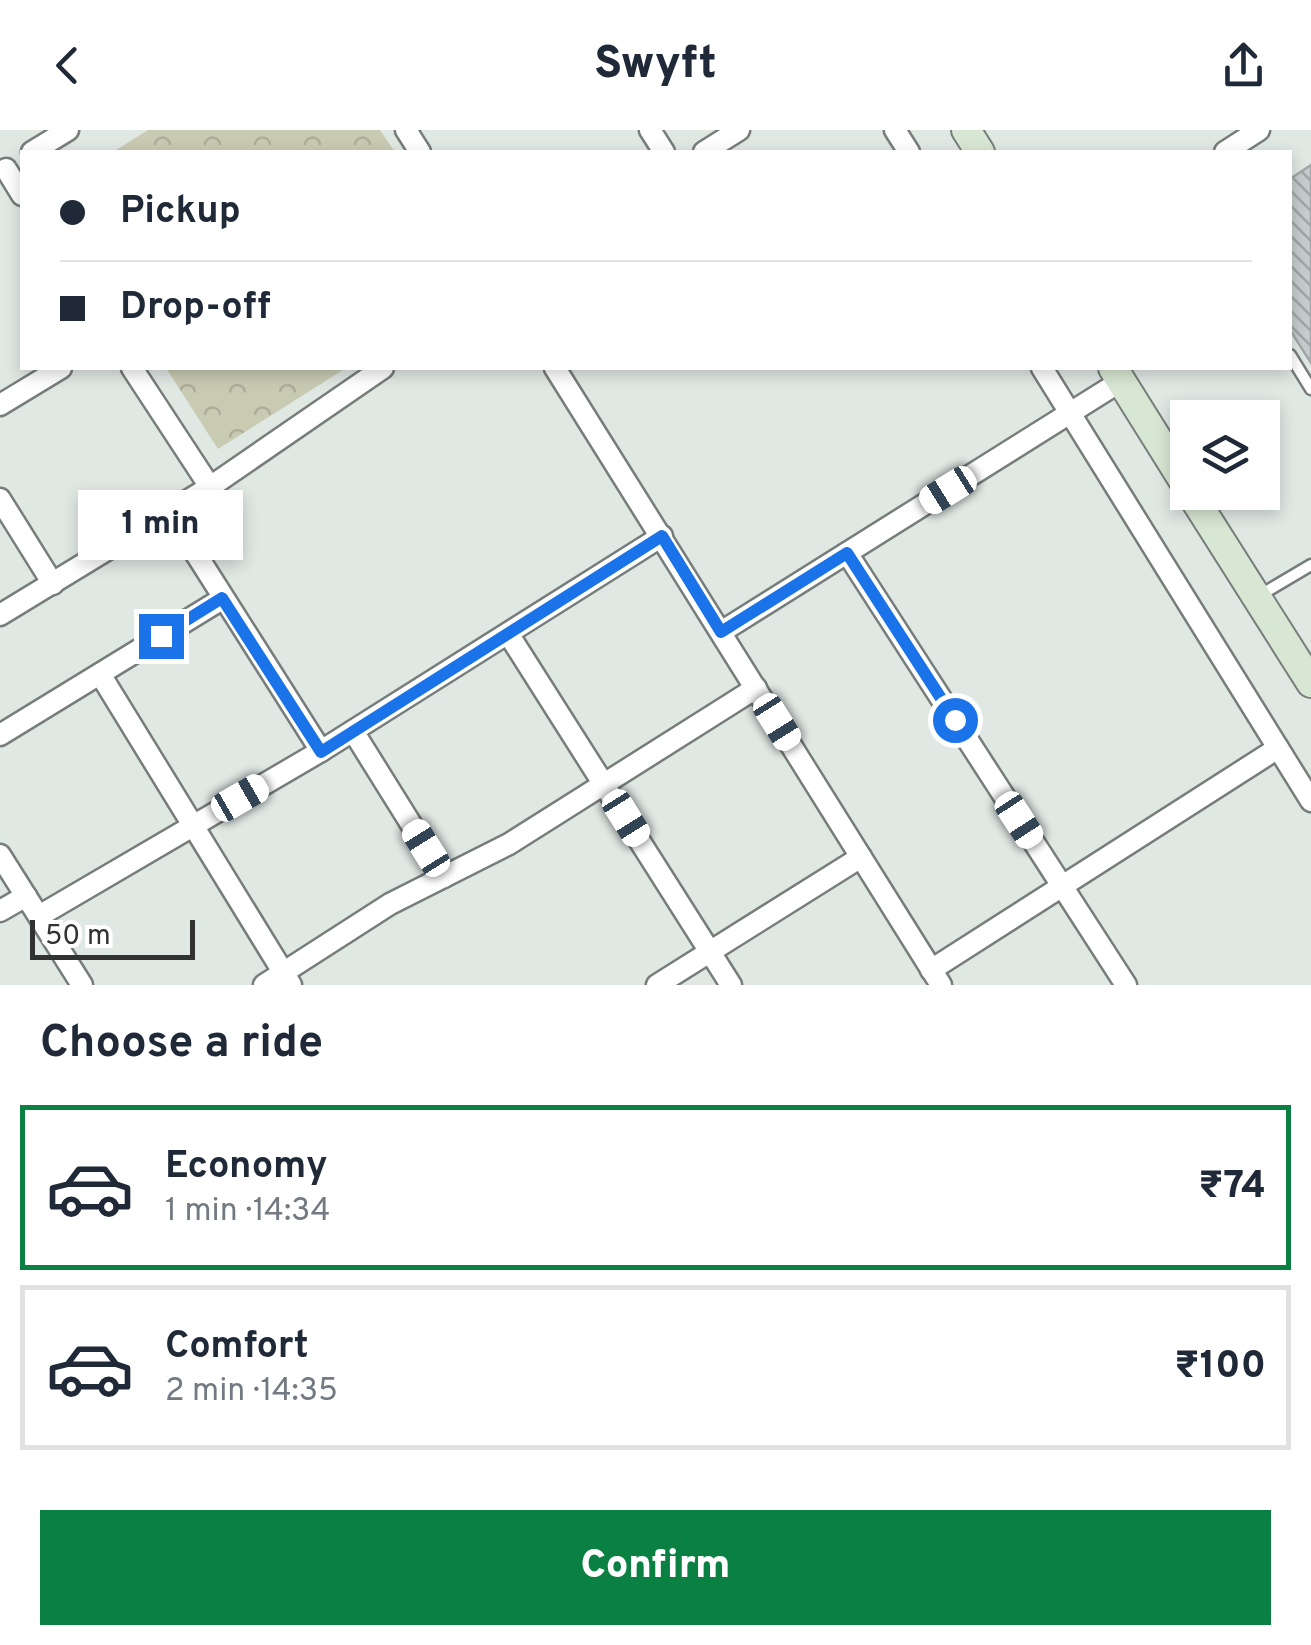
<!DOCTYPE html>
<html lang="en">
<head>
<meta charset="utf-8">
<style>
  body { margin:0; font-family:Overpass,sans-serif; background:#f6f6f7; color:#1f2937; height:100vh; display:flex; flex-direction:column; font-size:38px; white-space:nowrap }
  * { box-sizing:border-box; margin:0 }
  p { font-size:32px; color:#747a83 }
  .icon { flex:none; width:55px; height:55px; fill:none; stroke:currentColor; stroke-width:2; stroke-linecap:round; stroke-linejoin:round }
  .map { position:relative; height:855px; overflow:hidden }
  .panel { display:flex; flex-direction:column; background:#fff; flex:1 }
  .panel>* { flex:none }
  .top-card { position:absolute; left:20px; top:20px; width:1272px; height:220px; border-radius:0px; box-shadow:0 5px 15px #0003; display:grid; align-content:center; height:220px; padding:0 40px; background:#fff }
  .buttons { position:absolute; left:1170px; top:270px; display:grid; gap:20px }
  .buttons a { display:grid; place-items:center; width:110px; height:110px; border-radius:0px; background:#fff; box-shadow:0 5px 15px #0003; font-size:50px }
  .scale { position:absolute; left:30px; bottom:25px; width:165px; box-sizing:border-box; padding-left:10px; border:5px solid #303331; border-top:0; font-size:28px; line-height:35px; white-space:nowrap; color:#303331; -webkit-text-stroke:8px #fff; paint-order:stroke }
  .end { position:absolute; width:45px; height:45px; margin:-22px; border:12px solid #1a73e8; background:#fff; box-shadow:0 0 0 5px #fff }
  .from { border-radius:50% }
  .bubble { position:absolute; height:70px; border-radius:0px; background:#fff; box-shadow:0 5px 15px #0003; font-size:32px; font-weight:800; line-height:70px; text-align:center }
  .car { position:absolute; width:30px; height:60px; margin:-30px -15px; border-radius:12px; box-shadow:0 0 8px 2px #0007; background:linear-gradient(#fff 24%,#345 0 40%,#fff 0 76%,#345 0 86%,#fff 0) }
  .top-card b { display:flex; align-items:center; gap:35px; height:95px; font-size:38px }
  .top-card b+b { border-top:2px solid #e0e1e3 }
  .top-card i { width:25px; height:25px; background:#1f2937 }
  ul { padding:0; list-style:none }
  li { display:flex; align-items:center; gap:30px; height:165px; margin:0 20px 15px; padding:0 20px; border:5px solid #e0e1e3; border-radius:0px }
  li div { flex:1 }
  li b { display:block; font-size:38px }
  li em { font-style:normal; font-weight:800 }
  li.active { border-color:#0b8043 }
  li>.icon { width:90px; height:90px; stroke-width:1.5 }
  h2 { padding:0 40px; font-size:45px; line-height:120px }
  .cta { display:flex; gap:20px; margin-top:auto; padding:20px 40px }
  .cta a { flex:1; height:115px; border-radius:0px; background:#0b8043; color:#fff; font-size:40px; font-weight:800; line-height:115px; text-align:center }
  header { display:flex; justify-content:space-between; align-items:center; height:130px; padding:0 40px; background:#fff; font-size:45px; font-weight:800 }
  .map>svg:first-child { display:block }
  .forest { fill:url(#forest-crowns) }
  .building { fill:url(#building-back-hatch); stroke:#a1a9a8; stroke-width:2.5; filter:url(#shadow) }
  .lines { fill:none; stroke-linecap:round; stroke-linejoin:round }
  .lane-casing { stroke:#777d7a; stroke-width:15 }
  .street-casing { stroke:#777d7a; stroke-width:25 }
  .secondary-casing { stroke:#777d7a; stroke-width:32 }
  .lane { stroke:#fff; stroke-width:10 }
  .street { stroke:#fff; stroke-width:20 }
  .secondary { stroke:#d8e7d3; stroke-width:28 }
  .route { stroke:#1a73e8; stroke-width:12 }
</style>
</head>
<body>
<header><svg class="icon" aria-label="back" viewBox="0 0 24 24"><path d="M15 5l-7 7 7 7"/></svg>Swyft<svg class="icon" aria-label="share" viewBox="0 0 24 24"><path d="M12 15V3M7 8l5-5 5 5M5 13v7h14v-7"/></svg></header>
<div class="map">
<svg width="1311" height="855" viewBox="0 0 1311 855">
  <defs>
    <pattern id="forest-crowns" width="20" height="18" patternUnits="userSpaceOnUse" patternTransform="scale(2.5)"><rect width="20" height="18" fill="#c9cab2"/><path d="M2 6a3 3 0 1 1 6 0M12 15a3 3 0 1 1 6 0" fill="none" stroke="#adae9a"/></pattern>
    <pattern id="building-back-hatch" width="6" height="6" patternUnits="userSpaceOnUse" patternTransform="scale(2.5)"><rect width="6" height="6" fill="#c4cccc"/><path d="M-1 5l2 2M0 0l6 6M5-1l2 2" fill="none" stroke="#a0a6a6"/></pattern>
    <filter id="shadow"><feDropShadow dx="6" dy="6" stdDeviation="0" flood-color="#0004"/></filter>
  </defs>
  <rect width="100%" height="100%" fill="#e0e8e4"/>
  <g class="forest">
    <polygon points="148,0 380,0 395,22 113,22"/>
    <polygon points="166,238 346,238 218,319"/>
  </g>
  <polygon class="building" points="1311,35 1311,233 1290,200 1290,49"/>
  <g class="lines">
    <defs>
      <g id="lane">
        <polyline points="1290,225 1311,259"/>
        <polyline points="1257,467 1311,435"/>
      </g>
      <g id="street">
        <polyline points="406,0 420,22"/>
        <polyline points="650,0 664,22"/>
        <polyline points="895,0 909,22"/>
        <polyline points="32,22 68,0"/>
        <polyline points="704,22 739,0"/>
        <polyline points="1225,22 1259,0"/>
        <polyline points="6,39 22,65"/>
        <polyline points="132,238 210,357"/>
        <polyline points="555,238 941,855"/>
        <polyline points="1042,238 1311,671"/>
        <polyline points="0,275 61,238"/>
        <polyline points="0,369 53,454"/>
        <polyline points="170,383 321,621"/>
        <polyline points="847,423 1126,855"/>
        <polyline points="0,485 210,357 383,238"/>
        <polyline points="721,502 1121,251"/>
        <polyline points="509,505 731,855"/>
        <polyline points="100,544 291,855"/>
        <polyline points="353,601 444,747"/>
        <polyline points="0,605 222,469"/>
        <polyline points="0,725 82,855"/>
        <polyline points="0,781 26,766"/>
        <polyline points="39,786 321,621 662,406"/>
        <polyline points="931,840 1278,618"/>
        <polyline points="264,855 390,774 509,714 756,558"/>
        <polyline points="657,855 861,727"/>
      </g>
      <g id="secondary">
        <polyline points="966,0 980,22"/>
        <polyline points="1113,238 1188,358"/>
        <polyline points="1190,362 1311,553"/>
      </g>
    </defs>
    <use href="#lane" class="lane-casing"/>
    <use href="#street" class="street-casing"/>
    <use href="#secondary" class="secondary-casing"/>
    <use href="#lane" class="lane"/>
    <use href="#street" class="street"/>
    <use href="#secondary" class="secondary"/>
  </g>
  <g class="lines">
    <polyline class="route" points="161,506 222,468 321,622 662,406 721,502 847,423 955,590"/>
  </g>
</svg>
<div class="buttons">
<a><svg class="icon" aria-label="layers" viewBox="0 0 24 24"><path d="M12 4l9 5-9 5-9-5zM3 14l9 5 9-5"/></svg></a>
</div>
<div class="scale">50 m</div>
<i class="end from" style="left:955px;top:590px"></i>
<i class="end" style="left:161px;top:506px"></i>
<div class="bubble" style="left:78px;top:360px;width:165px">1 min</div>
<i class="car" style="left:948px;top:360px;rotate:238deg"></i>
<i class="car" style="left:777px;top:592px;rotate:148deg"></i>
<i class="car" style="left:240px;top:668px;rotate:60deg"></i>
<i class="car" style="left:626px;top:688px;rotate:148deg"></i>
<i class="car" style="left:1019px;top:690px;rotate:147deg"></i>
<i class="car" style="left:426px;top:718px;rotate:328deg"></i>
<div class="top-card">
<b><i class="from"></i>Pickup</b>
<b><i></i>Drop-off</b>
</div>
</div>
<section class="panel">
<h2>Choose a ride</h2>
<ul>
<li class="active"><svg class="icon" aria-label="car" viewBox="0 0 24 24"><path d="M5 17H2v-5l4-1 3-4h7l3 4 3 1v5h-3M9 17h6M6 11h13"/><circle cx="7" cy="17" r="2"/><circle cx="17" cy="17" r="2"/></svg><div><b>Economy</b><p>1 min · 14:34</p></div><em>₹74</em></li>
<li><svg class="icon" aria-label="car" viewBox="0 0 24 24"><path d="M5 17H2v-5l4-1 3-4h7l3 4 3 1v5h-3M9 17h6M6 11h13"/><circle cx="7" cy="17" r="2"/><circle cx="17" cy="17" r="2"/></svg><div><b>Comfort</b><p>2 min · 14:35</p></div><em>₹100</em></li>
</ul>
<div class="cta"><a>Confirm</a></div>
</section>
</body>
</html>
